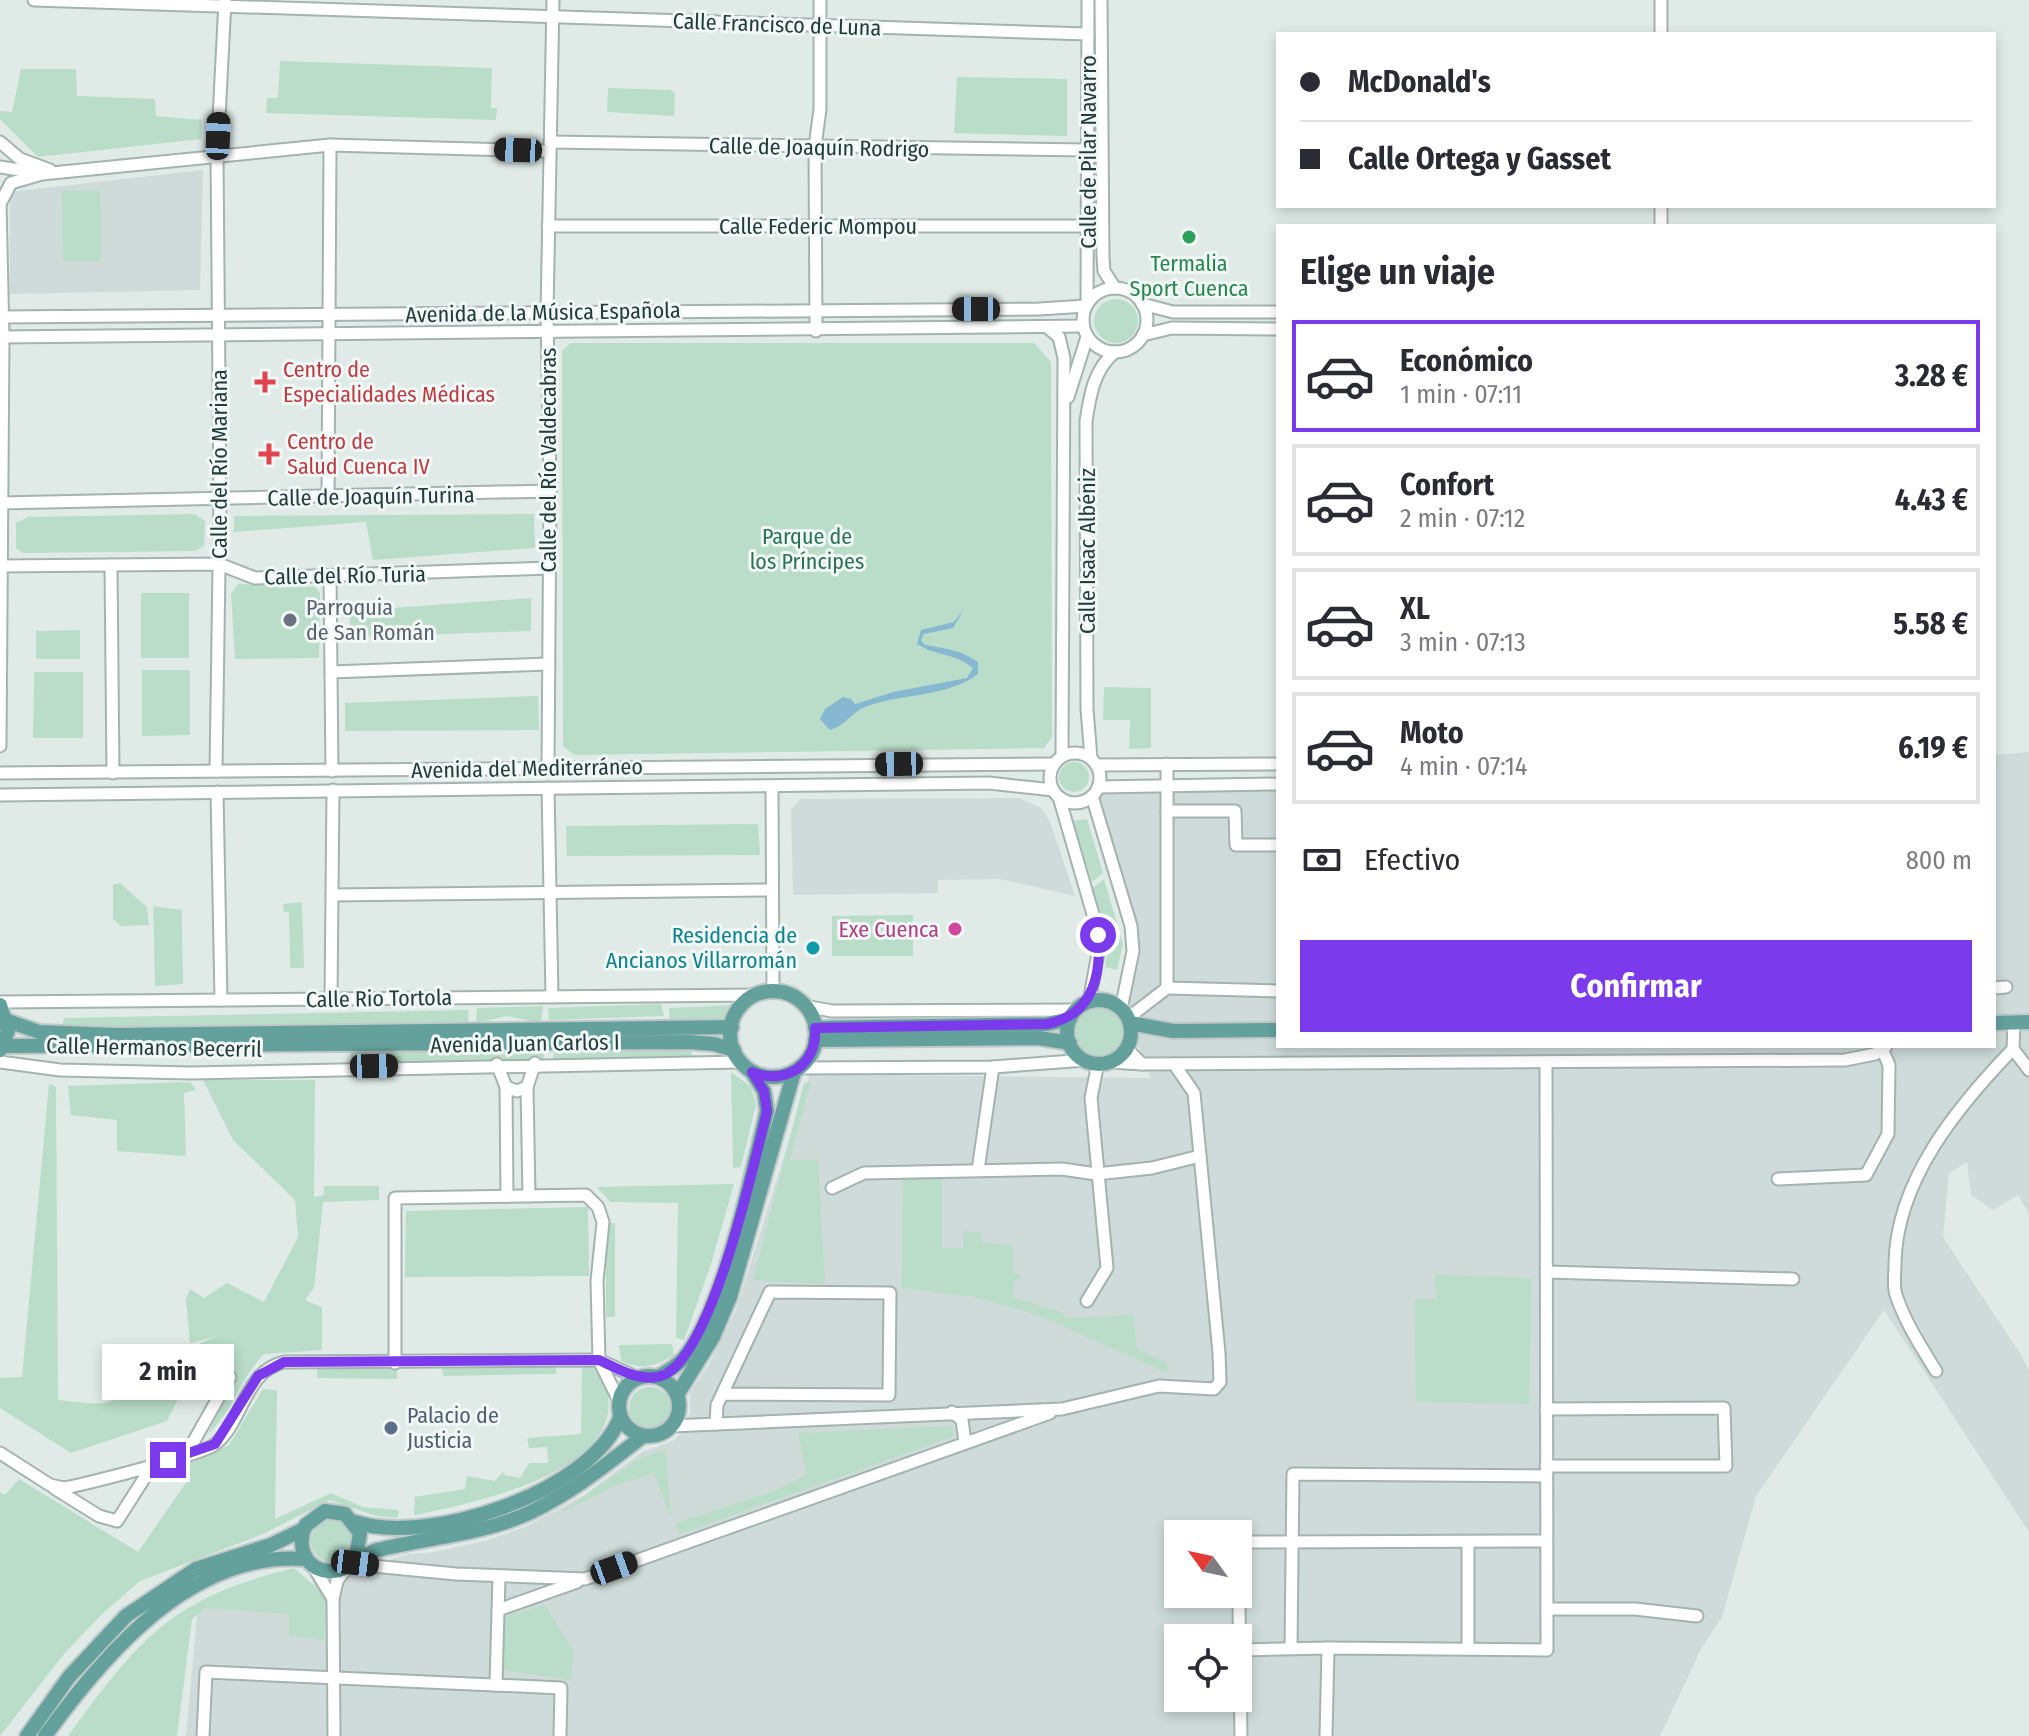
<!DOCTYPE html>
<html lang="es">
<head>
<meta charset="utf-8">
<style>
  body { margin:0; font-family:"Fira Sans Condensed",sans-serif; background:#f2f2f3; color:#2b2b33; height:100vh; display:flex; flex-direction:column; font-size:30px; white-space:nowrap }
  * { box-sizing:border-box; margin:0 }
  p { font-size:26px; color:#7c7c81 }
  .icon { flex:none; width:44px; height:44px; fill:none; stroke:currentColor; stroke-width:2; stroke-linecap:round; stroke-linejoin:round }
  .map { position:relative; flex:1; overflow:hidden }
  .panel { position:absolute; left:1276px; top:224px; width:720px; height:824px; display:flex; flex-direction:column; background:#fff; border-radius:0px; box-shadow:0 4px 12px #0003 }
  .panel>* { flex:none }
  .hud { position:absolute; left:1276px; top:32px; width:720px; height:176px; border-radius:0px; box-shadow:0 4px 12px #0003; display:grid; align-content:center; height:176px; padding:0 24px; background:#fff }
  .needle { width:52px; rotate:303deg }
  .fabs { position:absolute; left:1164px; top:1520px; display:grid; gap:16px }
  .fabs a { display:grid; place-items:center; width:88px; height:88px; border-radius:0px; background:#fff; box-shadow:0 4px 12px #0003; font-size:40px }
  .end { position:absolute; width:36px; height:36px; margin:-18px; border:10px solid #7c3aed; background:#fff; box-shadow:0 0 0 4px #fff }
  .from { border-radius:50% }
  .bubble { position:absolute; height:56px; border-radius:0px; background:#fff; box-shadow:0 4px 12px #0003; font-size:26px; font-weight:700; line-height:56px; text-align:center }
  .car { position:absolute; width:24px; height:48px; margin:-24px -12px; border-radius:10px; box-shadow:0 0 6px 2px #0007; background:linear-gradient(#222 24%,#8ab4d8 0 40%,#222 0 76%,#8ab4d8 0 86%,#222 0) }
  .hud b { display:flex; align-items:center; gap:28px; height:76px; font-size:30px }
  .hud b+b { border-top:2px solid #e1e1e2 }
  .hud i { width:20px; height:20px; background:#2b2b33 }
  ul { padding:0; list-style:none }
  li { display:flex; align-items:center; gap:24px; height:112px; margin:0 16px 12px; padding:0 8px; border:4px solid #e1e1e2; border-radius:0px }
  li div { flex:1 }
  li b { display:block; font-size:30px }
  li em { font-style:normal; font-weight:700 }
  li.current { border-color:#7c3aed }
  li>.icon { width:72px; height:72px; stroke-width:1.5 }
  h2 { padding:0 24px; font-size:36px; line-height:96px }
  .pay { display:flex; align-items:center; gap:20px; height:88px; padding:0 24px; font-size:30px }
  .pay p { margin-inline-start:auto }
  .cta { display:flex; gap:16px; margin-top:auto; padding:16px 24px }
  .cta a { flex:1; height:92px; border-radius:0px; background:#7c3aed; color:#fff; font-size:32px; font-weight:700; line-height:92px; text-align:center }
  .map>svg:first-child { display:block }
  .built { fill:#cedbd8; fill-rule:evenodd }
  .green { fill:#b9ddc9 }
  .water { fill:#87b8d1 }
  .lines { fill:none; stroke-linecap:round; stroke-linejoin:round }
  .minor-casing { stroke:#a3b3b0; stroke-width:15 }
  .major-casing { stroke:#c1c8c8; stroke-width:18 }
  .minor { stroke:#fff; stroke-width:11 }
  .major { stroke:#64a19d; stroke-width:14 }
  .route { stroke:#7c3aed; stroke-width:10 }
  .leisure-dot { fill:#2e9e5b; stroke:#f1f8f6; stroke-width:3 }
  .health-dot { fill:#e0444e; stroke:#f1f8f6; stroke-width:3 }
  .worship-dot { fill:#6b7280; stroke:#f1f8f6; stroke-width:3 }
  .hotel-dot { fill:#d1479c; stroke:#f1f8f6; stroke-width:3 }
  .culture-dot { fill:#0f9aa8; stroke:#f1f8f6; stroke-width:3 }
  .service-dot { fill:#5c6f8a; stroke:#f1f8f6; stroke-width:3 }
  .labels { text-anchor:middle; stroke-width:6; stroke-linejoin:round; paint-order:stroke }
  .street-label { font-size:22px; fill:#213c3a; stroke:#f1f8f6 }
  .leisure-label { font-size:22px; fill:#27864d; stroke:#f1f8f6 }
  .health-label { font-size:22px; fill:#be3a42; stroke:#f1f8f6; text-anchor:start }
  .park-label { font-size:22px; fill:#2a7355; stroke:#f1f8f6 }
  .worship-label { font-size:22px; fill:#5b616d; stroke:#f1f8f6; text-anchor:start }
  .hotel-label { font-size:22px; fill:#b23c85; stroke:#f1f8f6; text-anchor:end }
  .culture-label { font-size:22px; fill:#0d838f; stroke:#f1f8f6; text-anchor:end }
  .service-label { font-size:22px; fill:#4e5e75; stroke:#f1f8f6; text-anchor:start }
</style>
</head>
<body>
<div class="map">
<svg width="2029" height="1736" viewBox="0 0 2029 1736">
  <rect width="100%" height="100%" fill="#e0ebe8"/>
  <g class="built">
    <polygon points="203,170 200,290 10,294 10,192"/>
    <path d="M2029,752V1214L2018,1195L1993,1210L1971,1195L1967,1162L1949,1173L1943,1237L2022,1356L2029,1372V1532L1884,1310L1756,1496L1722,1617L1702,1647L1660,1736H186L198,1605L320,1608L313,1581L353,1573L407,1554L435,1552L488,1540L527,1526L583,1496L642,1452L675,1440L684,1429L690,1413V1392L709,1364L736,1310L810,1074L1151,1078L1124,1012L1133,951L1092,796L1097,790L1278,784V1046H1994V755ZM1178,1534H1238V1594H1178ZM1178,1638H1238V1698H1178Z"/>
    <polygon points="1019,798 1041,808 1049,819 1075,896 1001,879 938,880 938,893 793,895 791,809 801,799"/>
  </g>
  <g class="green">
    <polygon points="280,61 492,68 491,108 497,108 496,120 266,113 267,98 278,98"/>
    <polygon points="21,69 76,69 77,96 155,99 156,116 202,120 201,139 38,157 0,119 0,111 12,112"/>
    <polygon points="957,77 1067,79 1067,136 954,133"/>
    <polygon points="608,88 670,90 675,93 674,116 607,112"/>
    <polygon points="100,190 101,261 63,261 62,191"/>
    <circle cx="1116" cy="321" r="22"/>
    <polygon points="571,343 1034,343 1051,362 1052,737 1044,748 574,755 563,746 562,351"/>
    <polygon points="194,514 205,521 204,546 195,551 23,553 16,548 16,523 28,517"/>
    <polygon points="534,514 535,548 373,560 366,522 234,532 234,516"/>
    <polygon points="238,584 315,587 320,593 319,658 235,659 231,594"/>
    <rect x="141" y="593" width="48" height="65"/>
    <polygon points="531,598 531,631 350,637 350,611"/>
    <polygon points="80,630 80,659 36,659 36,631"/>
    <polygon points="142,670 190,670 190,735 142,736"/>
    <polygon points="34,672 83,672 83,738 33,738"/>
    <polygon points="1104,687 1151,688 1151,748 1129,749 1130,720 1103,720"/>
    <polygon points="538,696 539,730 345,731 345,703"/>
    <circle cx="1074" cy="777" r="15"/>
    <polygon points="1087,819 1103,873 1092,882 1073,821"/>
    <polygon points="758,824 760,855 567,856 566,826"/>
    <polygon points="1104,879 1123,944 1117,970 1105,967 1109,940 1093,888"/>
    <polygon points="120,883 147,907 149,925 121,926 113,919 113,885"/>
    <polygon points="302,902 304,968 290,968 289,912 284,912 283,904"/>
    <polygon points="153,906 182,910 183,984 155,986"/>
    <polygon points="913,915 913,956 832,956 832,916"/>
    <polygon points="661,1004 664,1016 549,1020 548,1008"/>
    <polygon points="735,1005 721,1021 670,1024 669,1008"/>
    <polygon points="543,1006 541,1023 507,1016 476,1023 477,1008"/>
    <circle cx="1100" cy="1032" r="24"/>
    <polygon points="468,1010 469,1028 62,1028 64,1018"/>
    <polygon points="543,1046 544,1060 351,1062 351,1052"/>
    <polygon points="691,1047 692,1058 553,1060 554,1050"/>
    <polygon points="731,1072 751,1087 756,1104 741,1167 733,1168"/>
    <path d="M203,1080H315L314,1197L324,1195V1186H379V1200L323,1202L314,1288L305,1300L322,1307V1350L264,1354C239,1380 232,1413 208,1434L235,1377L199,1357L167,1421L71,1453L0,1408V1378L22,1377L49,1084L56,1087L58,1400C72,1401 96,1406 109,1402C149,1388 178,1350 217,1336L190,1343L186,1299L190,1289L204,1298L227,1283L264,1302L298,1237L295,1200L233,1140Z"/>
    <polygon points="190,1082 196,1090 184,1093 186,1156 117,1151 117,1120 71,1115 68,1086"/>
    <polygon points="811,1082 790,1160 818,1160 825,1284 753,1280 804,1083"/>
    <polygon points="903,1176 942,1178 942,1248 963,1248 964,1231 982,1233 982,1243 1012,1245 1013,1273 1023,1276 1013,1283 1014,1297 1063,1313 1066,1318 1134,1315 1137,1349 1167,1363 1168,1373 1035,1314 974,1297 902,1288"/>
    <polygon points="734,1184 711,1264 684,1340 676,1338 678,1203 610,1202 597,1187"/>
    <polygon points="588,1207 589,1276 405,1277 406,1211"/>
    <rect x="606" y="1223" width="9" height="94"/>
    <polygon points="1435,1275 1531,1278 1529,1404 1416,1402 1415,1299 1437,1299"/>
    <path d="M672,1344L674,1355C655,1366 642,1371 621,1361L619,1345Z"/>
    <polygon points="556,1364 556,1374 443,1376 442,1365"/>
    <path d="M582,1365H598C604,1379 611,1397 608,1413C595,1479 468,1504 414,1515L415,1497L465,1489L467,1476L494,1481L503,1472L505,1475L520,1478L529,1463H548L547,1447L529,1448L527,1438L581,1434Z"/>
    <polygon points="317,1366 397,1367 397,1379 317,1378"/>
    <circle cx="650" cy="1408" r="21"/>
    <polygon points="263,1389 277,1390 275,1519 331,1493 363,1507 399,1510 398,1518 376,1516 330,1500 263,1534 140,1581 101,1615 64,1654 0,1736 0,1492 5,1495 19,1479 138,1552 188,1480 175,1470 229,1445"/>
    <polygon points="952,1426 954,1436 680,1534 676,1523 771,1492 807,1475 798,1433"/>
    <polygon points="665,1449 671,1518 654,1473 612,1487 555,1516 637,1460"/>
    <circle cx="332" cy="1541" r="21"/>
    <path d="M294,1568L326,1596L324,1640L289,1635V1614L205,1608L192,1619L177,1736H68C140,1638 171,1598 294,1568Z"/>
    <polygon points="545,1605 573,1651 571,1680 503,1670 504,1617"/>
  </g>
  <path class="water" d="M964,609L953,628L924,634L921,640L925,645C946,649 959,649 978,662V674C946,698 901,693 865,707C851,713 845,726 830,730L820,719L825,709L843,697L851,699L855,704L893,692L967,678L973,668C955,653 936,656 917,644L921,630L954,622Z"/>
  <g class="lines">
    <defs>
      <g id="minor">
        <polyline points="34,0 1088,34"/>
        <polyline points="1101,0 1103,257 1104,271 1115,288"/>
        <polyline points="1661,34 1661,0"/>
        <polyline points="0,142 20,159 50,170"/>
        <polyline points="550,142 1088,150"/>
        <polyline points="0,167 39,173"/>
        <polyline points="0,202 3,337 0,746"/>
        <polyline points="0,204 11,183 42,174 330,145 549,151"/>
        <polyline points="548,226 1088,226"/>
        <polyline points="1661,226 1661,206"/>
        <circle cx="1115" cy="320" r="32"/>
        <polyline points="1087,304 1088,0"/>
        <polyline points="1142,304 1173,312 1278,312"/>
        <polyline points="0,317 1039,309 1086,306"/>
        <polyline points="1047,327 1059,337 1064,358 1062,756"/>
        <polyline points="816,331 815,147 820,109 820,0"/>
        <polyline points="1143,335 1172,328 1278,329"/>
        <polyline points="0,337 1083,326"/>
        <polyline points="1068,397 1087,337"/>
        <polyline points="328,497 330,145"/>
        <polyline points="0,503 550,491"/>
        <polyline points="111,565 113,773"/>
        <polyline points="0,566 219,564 255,578 549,568"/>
        <polyline points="330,577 332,771"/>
        <polyline points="331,672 547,664"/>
        <circle cx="1075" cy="778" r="25"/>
        <path d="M1091,758L1087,709L1086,421C1090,395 1094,369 1115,352"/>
        <polyline points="1097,765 1278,764"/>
        <polyline points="548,768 550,491 547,313 553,0"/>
        <polyline points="216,771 220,500 217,157 225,1"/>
        <polyline points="0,773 1054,764"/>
        <polyline points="772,787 773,992"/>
        <polyline points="1098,787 1278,784"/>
        <polyline points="548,788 552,997"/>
        <polyline points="217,792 221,1000"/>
        <polyline points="0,795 989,783 1053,790"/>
        <polyline points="1092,796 1131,926 1133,951 1121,1009"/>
        <polyline points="1059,797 1097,928 1099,948 1089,1002"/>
        <polyline points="1167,811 1235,811 1236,845 1278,845"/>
        <polyline points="332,895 772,890"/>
        <polyline points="1167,988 1278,991"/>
        <polyline points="1994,988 2006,987"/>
        <polyline points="331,999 333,790"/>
        <polyline points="0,1002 758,995"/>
        <polyline points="805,1006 832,1011 1077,1010"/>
        <polyline points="1128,1018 1167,988 1167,764"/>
        <polyline points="1126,1048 1142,1064"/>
        <polyline points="2013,1049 2029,1070"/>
        <polyline points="0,1062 60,1070 190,1073 740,1062"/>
        <polyline points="1110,1062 1142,1064 1845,1060 1875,1054 1886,1046"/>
        <polyline points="497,1064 506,1087 517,1091 527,1087 535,1063"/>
        <polyline points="799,1068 993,1067 1086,1060"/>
        <polyline points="506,1087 507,1196"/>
        <polyline points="527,1087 529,1196"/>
        <polyline points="978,1170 993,1067"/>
        <polyline points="1778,1179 1866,1175 1888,1134 1889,1065 1883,1051"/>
        <polyline points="832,1188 864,1173 1062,1169 1096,1174 1152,1168 1200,1156"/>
        <polyline points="1546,1272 1793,1279"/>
        <polyline points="1087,1301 1107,1268 1091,1098 1098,1063"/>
        <polyline points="395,1363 395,1198 586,1195 598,1207 603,1222 597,1281 599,1360 619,1401"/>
        <path d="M1936,1371C1921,1347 1905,1322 1896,1295C1893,1286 1895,1274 1895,1264C1896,1181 1957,1107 2013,1049L2014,1023"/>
        <polyline points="952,1412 962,1420 965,1442"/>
        <polyline points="716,1424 717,1405 770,1292 890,1293 889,1395 724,1394"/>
        <polyline points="671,1426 1062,1409 1159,1386 1214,1389 1220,1382 1219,1353 1194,1093 1174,1064"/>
        <path d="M0,1453L50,1485L64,1488C86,1484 200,1455 214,1445C244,1422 243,1372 284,1362L599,1360L638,1378"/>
        <polyline points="186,1455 230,1377"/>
        <polyline points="1546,1466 1726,1466 1724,1408 1546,1409"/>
        <polyline points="54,1488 99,1516 117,1521 154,1463"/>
        <polyline points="352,1564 456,1574 585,1579 1050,1413"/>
        <polyline points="313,1566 333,1599"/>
        <polyline points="1547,1609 1635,1609 1697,1616"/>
        <polyline points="498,1610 577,1582"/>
        <polyline points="1291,1648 1293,1474 1546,1476"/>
        <polyline points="1468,1649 1468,1542"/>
        <polyline points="1243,1650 1328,1648"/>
        <polyline points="496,1685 499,1576"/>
        <polyline points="203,1736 206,1672 561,1688 560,1736"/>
        <polyline points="334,1736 333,1599 337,1581 347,1567"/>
        <polyline points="1241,1736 1238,1542 1546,1541"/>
        <polyline points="1326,1736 1328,1648 1547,1650 1546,1062"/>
      </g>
      <g id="major">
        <circle cx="773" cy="1034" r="43"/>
        <circle cx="1099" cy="1032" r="32"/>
        <polyline points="0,1005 8,1031 0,1050"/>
        <polyline points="8,1021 39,1032 116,1035 732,1027"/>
        <polyline points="1130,1023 1173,1031 1278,1030"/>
        <polyline points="1994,1023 2029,1022"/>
        <polyline points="815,1028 1047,1024 1070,1019"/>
        <polyline points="815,1040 1039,1038 1070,1043"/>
        <polyline points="3,1046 689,1042 714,1044 734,1050"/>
        <circle cx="649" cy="1406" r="30"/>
        <path d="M658,1377C666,1372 676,1367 683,1359C723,1312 752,1174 767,1111L764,1091L752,1072"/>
        <polyline points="677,1395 713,1337 730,1297 794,1072"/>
        <path d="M355,1522C428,1546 589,1493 620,1418"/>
        <path d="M356,1557L360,1533L345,1514L325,1511L306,1525C296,1544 304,1569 328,1571C347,1573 360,1555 377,1550C429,1537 482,1535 531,1512C573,1492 607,1464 643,1436"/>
        <polyline points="27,1736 69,1677 126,1616 196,1569 271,1545 304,1529"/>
        <path d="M45,1736C105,1653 192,1550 306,1559"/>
      </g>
    </defs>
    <use href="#minor" class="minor-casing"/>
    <use href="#major" class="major-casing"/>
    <use href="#minor" class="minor"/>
    <use href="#major" class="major"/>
  </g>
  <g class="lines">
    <path class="route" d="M168,1460L215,1444L258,1376L284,1362L599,1360C618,1369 636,1380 657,1377C710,1370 755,1159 767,1111L764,1091L752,1072C785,1086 818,1065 815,1028L1047,1024C1091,1015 1102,979 1098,935"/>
  </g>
  <circle class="leisure-dot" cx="1189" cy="237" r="8"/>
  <g class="health-dot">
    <path d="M261 370h8v8h8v8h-8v8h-8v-8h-8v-8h8z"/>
    <path d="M265 442h8v8h8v8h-8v8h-8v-8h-8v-8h8z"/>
  </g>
  <circle class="worship-dot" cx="290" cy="620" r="8"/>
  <circle class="hotel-dot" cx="955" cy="929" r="8"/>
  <circle class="culture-dot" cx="813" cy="948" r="8"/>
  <circle class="service-dot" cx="391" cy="1428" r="8"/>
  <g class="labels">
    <g class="street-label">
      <text transform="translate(777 24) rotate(2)" y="8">Calle Francisco de Luna</text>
      <text transform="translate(819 147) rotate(1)" y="8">Calle de Joaquín Rodrigo</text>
      <text transform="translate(1088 152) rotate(-90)" y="8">Calle de Pilar Navarro</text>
      <text x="818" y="234">Calle Federic Mompou</text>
      <text transform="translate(543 312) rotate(-1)" y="8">Avenida de la Música Española</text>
      <text transform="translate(548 460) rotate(-90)" y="8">Calle del Río Valdecabras</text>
      <text transform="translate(219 464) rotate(-90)" y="8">Calle del Río Mariana</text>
      <text transform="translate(371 496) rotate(-1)" y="8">Calle de Joaquín Turina</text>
      <text transform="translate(1087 551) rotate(-90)" y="8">Calle Isaac Albéniz</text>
      <text transform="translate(345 575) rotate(-1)" y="8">Calle del Río Turia</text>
      <text transform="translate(527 768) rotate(-1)" y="8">Avenida del Mediterráneo</text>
      <text transform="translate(379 998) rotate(-1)" y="8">Calle Rio Tortola</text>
      <text transform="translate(525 1043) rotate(-1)" y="8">Avenida Juan Carlos I</text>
      <text transform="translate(154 1047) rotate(1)" y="8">Calle Hermanos Becerril</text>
    </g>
    <g class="leisure-label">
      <text x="1189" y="271">Termalia<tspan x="1189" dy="25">Sport Cuenca</tspan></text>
    </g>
    <g class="health-label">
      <text x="283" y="377">Centro de<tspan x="283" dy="25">Especialidades Médicas</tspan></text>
      <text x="287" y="449">Centro de<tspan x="287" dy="25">Salud Cuenca IV</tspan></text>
    </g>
    <g class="park-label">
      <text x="807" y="544">Parque de<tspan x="807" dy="25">los Príncipes</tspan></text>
    </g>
    <g class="worship-label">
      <text x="306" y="615">Parroquia<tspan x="306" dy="25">de San Román</tspan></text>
    </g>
    <g class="hotel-label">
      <text x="939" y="937">Exe Cuenca</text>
    </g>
    <g class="culture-label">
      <text x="797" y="943">Residencia de<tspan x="797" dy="25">Ancianos Villarromán</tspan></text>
    </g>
    <g class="service-label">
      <text x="407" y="1423">Palacio de<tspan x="407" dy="25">Justicia</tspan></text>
    </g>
  </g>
</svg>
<div class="fabs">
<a><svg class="needle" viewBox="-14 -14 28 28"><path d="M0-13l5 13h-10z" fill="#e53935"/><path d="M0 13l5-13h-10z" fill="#7c7c81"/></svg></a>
<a><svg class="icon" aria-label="locate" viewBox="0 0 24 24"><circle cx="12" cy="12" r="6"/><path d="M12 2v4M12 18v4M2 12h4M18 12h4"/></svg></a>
</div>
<i class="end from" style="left:1098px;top:935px"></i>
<i class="end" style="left:168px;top:1460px"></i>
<div class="bubble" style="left:102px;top:1344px;width:132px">2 min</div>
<i class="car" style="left:218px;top:136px;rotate:2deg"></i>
<i class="car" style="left:518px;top:150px;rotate:272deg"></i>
<i class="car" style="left:976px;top:309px;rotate:270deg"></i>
<i class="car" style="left:899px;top:764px;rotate:269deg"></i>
<i class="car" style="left:374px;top:1066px;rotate:89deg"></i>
<i class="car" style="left:355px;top:1563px;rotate:97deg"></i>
<i class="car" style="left:614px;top:1568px;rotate:70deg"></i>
<div class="hud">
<b><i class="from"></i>McDonald's</b>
<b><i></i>Calle Ortega y Gasset</b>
</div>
<section class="panel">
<h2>Elige un viaje</h2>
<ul>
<li class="current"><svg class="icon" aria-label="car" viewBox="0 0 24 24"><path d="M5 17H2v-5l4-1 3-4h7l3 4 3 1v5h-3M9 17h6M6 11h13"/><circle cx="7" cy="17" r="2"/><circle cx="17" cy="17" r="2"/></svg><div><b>Económico</b><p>1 min · 07:11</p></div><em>3.28 €</em></li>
<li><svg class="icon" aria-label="car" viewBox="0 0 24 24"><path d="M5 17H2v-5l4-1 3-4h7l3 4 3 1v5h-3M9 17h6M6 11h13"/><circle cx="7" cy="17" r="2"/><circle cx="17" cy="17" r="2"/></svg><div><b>Confort</b><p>2 min · 07:12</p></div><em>4.43 €</em></li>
<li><svg class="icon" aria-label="car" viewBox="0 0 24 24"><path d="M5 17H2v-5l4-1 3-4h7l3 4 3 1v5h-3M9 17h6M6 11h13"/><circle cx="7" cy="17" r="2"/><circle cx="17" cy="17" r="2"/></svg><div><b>XL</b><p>3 min · 07:13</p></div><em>5.58 €</em></li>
<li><svg class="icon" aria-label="car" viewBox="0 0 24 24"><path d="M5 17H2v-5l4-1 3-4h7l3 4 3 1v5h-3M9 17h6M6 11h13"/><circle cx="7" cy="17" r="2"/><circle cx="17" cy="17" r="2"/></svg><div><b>Moto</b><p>4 min · 07:14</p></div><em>6.19 €</em></li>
</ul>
<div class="pay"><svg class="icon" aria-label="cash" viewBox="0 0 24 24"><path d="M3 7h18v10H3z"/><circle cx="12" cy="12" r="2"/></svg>Efectivo<p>800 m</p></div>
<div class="cta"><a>Confirmar</a></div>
</section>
</div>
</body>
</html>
